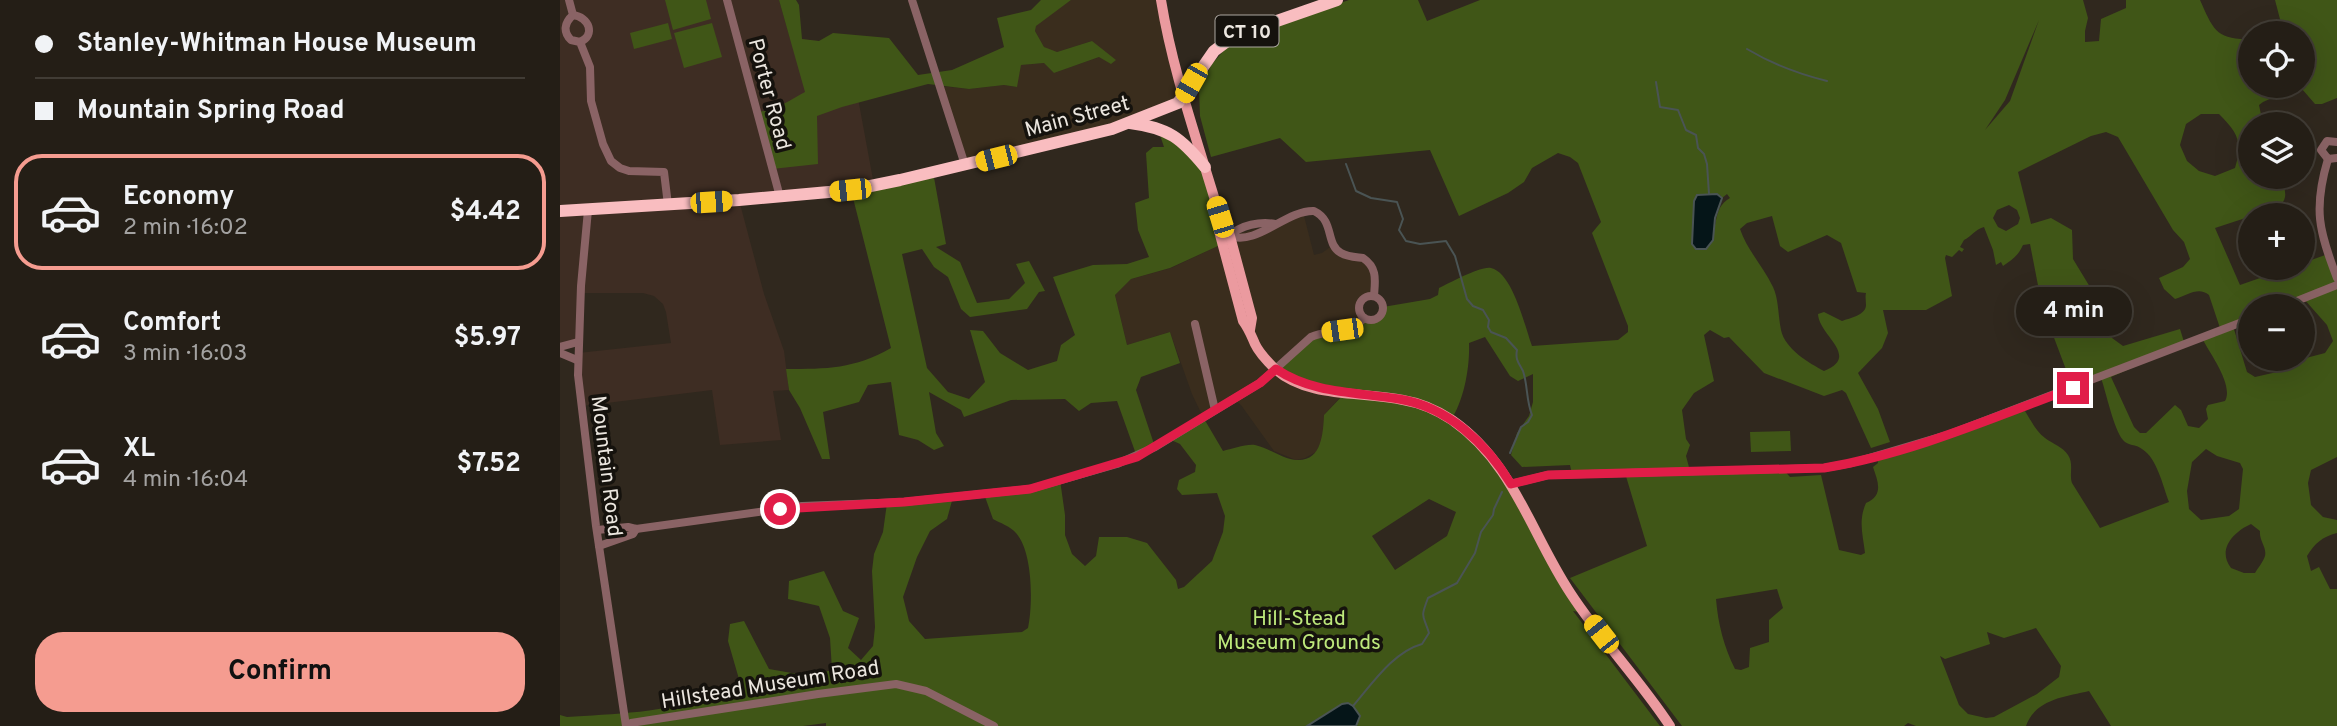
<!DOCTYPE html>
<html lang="en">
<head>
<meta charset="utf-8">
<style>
  body { margin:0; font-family:Overpass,sans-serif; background:#2c271f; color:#f1f3f6; height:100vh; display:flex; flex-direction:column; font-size:26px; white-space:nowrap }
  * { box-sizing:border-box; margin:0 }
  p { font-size:23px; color:#a3a2a1 }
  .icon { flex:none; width:38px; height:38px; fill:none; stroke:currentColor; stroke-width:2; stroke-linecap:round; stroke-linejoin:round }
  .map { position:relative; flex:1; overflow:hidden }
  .panel { display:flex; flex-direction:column; background:#241e16; width:560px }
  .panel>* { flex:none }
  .top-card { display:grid; align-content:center; height:154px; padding:0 35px; background:#241e16 }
  .tools { position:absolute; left:1678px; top:21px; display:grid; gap:14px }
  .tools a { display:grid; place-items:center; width:77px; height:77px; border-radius:50%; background:#241e16; box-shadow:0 7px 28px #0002,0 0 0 2px #413c35; font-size:35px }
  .end { position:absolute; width:32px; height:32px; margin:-16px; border:9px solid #e11d48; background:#fff; box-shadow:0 0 0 4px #fff }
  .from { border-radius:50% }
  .bubble { position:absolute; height:49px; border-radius:24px; background:#241e16; box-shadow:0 7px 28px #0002,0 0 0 2px #413c35; font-size:23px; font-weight:700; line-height:49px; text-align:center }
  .car { position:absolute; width:21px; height:42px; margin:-21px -10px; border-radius:9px; box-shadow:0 0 5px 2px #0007; background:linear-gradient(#f5c518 24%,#345 0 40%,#f5c518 0 76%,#345 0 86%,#f5c518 0) }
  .top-card b { display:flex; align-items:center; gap:24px; height:66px; font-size:26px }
  .top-card b+b { border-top:2px solid #413c35 }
  .top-card i { width:18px; height:18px; background:#f1f3f6 }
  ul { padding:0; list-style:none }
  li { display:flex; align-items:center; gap:21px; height:116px; margin:0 14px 10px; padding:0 21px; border:4px solid transparent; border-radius:28px }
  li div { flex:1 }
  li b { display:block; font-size:26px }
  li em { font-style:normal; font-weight:700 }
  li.active { border-color:#f59c90 }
  li>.icon { width:63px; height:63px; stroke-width:1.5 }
  .action { display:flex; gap:14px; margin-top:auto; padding:14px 35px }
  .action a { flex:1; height:80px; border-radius:28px; background:#f59c90; color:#111; font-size:28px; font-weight:700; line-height:80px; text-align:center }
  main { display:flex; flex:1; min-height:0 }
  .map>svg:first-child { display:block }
  .built { fill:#3a2d1d }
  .education { fill:#3e2d23 }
  .green { fill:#405617; fill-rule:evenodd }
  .water { fill:#051518; stroke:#4a5454; stroke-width:2 }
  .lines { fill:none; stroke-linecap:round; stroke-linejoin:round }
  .stream { stroke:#4a5454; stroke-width:2 }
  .minor { stroke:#8a6365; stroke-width:8 }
  .major { stroke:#eb9a9f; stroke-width:10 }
  .highway { stroke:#f9bdc0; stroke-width:12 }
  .route { stroke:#e11d48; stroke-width:9 }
  .labels { text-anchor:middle; stroke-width:7; stroke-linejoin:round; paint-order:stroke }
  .shield { fill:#15120d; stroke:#aba6a0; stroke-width:2 }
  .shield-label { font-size:19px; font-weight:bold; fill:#ebe6df }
  .street-label { font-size:21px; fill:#ebe6df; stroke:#15120d }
  .park-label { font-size:21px; fill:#bde87b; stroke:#15120d }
</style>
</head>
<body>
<main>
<section class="panel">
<div class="top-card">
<b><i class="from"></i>Stanley-Whitman House Museum</b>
<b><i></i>Mountain Spring Road</b>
</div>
<ul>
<li class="active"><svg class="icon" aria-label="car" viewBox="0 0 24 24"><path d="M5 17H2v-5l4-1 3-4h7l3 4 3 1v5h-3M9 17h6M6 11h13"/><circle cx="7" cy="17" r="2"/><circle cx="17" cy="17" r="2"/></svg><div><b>Economy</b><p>2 min · 16:02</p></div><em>$4.42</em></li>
<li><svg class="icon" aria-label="car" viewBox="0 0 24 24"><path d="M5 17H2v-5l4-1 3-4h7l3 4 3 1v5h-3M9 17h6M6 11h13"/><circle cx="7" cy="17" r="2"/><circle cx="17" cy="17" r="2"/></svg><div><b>Comfort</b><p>3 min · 16:03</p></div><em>$5.97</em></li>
<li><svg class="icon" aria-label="car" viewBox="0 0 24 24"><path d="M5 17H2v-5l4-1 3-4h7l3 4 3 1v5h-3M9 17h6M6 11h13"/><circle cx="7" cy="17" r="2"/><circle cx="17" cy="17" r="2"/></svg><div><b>XL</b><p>4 min · 16:04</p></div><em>$7.52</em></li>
</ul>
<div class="action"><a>Confirm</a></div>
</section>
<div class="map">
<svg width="1777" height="726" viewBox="0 0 1777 726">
  <rect width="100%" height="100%" fill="#30281e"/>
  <g class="built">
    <polygon points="511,0 601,0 623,97 612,106 405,165 379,86 409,89 444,85 456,87 461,65 484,63 494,73 539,57 532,41 497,52 490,51 484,47 475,31 476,26 482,20"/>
    <polygon points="743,212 754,255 762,253 773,245 799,257 814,269 814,296 806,297 800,303 800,311 804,318 785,392 764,415 763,438 756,452 745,458 736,460 714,451 681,405 673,399 643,417 632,394 610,332 567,345 555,295 571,279 611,268 658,246 670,236 715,224"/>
  </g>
  <polygon class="education" points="0,0 219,0 230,38 288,44 314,185 179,200 204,294 224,351 229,390 213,391 221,440 160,445 152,390 22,406 18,353 111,343 106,312 103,304 94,296 83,293 21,293 18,342 0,347"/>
  <g class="green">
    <polygon points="105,0 146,0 151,19 113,30"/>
    <path d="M219,0H236L239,5L242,39L259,41L273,33L329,38L358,75L392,70L444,47L437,18L471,10L481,0H511L476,26L475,31L484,47L497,52L532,41L556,60L551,64L539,57L494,73L484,63L461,65L457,87L444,85L409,89L368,84L282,107L257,116L258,164L212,169L197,112C215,111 230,100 245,92Z"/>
    <path d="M789,0H858L867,21L920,0H1523L1528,18L1525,31V42L1539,41L1541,19L1566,8V0H1640C1653,29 1656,40 1690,39V86H1743V33H1713L1721,23L1715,0H1777V98L1762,104H1755L1742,89L1734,88L1703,102L1699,105L1703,124H1690V177H1721C1725,191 1730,199 1716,208L1655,228L1680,285L1729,268H1743V263L1768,254L1777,278V457L1751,470L1748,483L1751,505L1763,517L1777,520V533C1762,537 1755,543 1747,556L1751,571L1759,567L1770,589H1777V726H1551L1529,691C1504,697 1476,699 1466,726H1356L1348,723L1344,726H1122L1010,578L1087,546L1065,473L1012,474L1010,465L962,467L951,455L957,433L969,416L973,402V374L958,381L950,376L925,337L909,343C910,367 904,400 891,420L921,444L1025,613L1013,611L1100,726H266V723L243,726H0V715L7,717C50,714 111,713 149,695L151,686L176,693L181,686L168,641L170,624L184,621L209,669L249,676L272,670L270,638L259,606L228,599L229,581L264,571L283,611L299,618L288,648L301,660L313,646L315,627L312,571L314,554L323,532L327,503L393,497L387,519L370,531L357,557L343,597L349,621L365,639L462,632L468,628C473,604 473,552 456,533C450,526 440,523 433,519L424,494L500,480L505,515V535L512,554L525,566L536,556L539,537H567L587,543L616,580L618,589L624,587L652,561L663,532L665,516L657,493L622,495L617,489L619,480L635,472L636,465L620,444L609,439L643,417L663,451C672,449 685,444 695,445C709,448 722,459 736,460C762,462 763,433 764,415L785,393L759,389L716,369L742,343L789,329L804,318L815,319L821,314L823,307L870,299L878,295L879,288C890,283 920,266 931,268C953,273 965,327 972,346L1058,340L1068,332V326L1032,233L1041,222L1018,163L1010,157L998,153L972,168L964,182L948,193L899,216L870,150L746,162L720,138L651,157L640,116L639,88L652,64L667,47L685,36ZM1479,20L1450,101L1425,130L1445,100ZM1641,114H1659C1678,133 1683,142 1675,168L1655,176L1639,171L1627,161L1620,145L1626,124ZM1546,132L1558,137L1613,230L1624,242L1630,259L1623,267L1599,278L1604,289L1615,299C1627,295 1639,286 1649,295L1661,331L1642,338C1650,354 1674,385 1665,401L1648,405L1646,409L1648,419L1639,428L1628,426L1621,410L1615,405L1586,433H1580L1574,427L1551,377L1625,345L1620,329L1563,346L1552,338L1530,287L1513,259L1512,230L1491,218L1471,224L1458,172L1531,136ZM1167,194L1170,198C1150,209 1160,233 1146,249L1136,248L1132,241L1134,201L1160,195L1162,198ZM1449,205L1457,210L1460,218L1458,224L1446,231L1438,227L1433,218L1437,210ZM1212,216L1220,246L1228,252L1267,235L1281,243L1297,292L1306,293C1305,297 1306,301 1306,305C1306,315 1290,318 1282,321L1264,312L1258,314C1259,336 1301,356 1264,371C1249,363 1225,349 1221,330C1218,316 1219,300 1213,287C1203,266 1187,250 1180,229L1187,223ZM1424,227L1433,250L1436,265L1441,262L1443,266C1452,260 1458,256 1463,245L1470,244L1482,306L1513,388L1541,378C1546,392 1554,430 1563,440C1568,446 1576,444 1582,449C1597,458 1603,486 1609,502L1540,528L1512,483C1509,474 1514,464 1508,455C1503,447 1493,444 1485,438C1476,431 1471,421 1465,411L1460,412L1458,408L1318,456V463L1313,467C1318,482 1324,495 1306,503C1298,521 1303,535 1305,553L1301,555L1279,550L1261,475L1230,477L1223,469L1130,471L1126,456L1130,445L1126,439L1122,410L1134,393L1154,381L1144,335L1150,330L1164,338L1169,337L1204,373L1264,396L1282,390L1286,393L1311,448L1330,442L1318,409L1298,373L1322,348L1328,333L1323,310H1366L1392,296L1385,258L1386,255L1392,257L1399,250L1402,252L1404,249L1400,247L1404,240C1412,236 1414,230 1424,227ZM1744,299L1767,325L1773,341L1765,353L1746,358L1743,356V359H1724L1717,372L1695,377L1687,372L1673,326L1690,319V306H1724ZM1646,449L1657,456L1680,463L1683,469L1679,509L1669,516L1641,520L1629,509L1627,491L1632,462ZM869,499L896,512L887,536L835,570L812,536ZM1691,524L1700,531C1699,541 1707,547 1705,556C1703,562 1698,568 1695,573H1684L1671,568C1657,550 1673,532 1691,524ZM1217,589L1223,608L1209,620V642L1190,648L1189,667L1181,670L1175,669C1164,647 1158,624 1156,599ZM1476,628L1501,666L1499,677L1477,694L1434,717L1426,718L1408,714L1399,705L1380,656L1385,659L1430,644L1427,632L1444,638Z"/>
    <polygon points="108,23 112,39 74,49 70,33"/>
    <polygon points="152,23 162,57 124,68 114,33"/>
    <path d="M599,132L645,167L660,217L658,246L610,268L571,279L555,295L567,345L610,332L620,363L581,377L576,390L595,447L577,457L557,401L531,403L519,411L505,399L451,400L404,417L401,410L369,392L376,433L384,446L374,450L358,440L339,435L331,382L308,385L299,402L263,412L270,459H262L240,408L229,390L226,369C267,369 294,369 331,348L291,190L373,172L386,244L376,247L400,262L417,303L449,299L465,283L456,264L469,261L485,291L479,292L467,309L410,317L401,309L388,277L374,267L362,249L342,254L367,368L388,392L409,399L425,382L410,330L423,331L440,353L468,370L497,361L501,345L515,335L493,277L533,265L567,264L589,257L578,230L575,203L589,198L586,153L593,147H604Z"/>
    <polygon points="1230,431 1231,451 1191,452 1190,432"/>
  </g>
  <g class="water">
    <polygon points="1137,195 1157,194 1162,198 1155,218 1153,240 1146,249 1136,249 1132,244 1134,201"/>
    <polygon points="788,703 793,706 800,716 796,726 747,726 782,704"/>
  </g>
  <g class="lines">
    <g class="stream">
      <path d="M1187,49C1212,64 1239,74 1267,81"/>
      <polyline points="1096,82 1100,107 1118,110 1126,130 1136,135 1138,148 1144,154 1147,164 1149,194"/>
      <path d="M786,164L796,191L811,198L837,202L843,219L839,230L846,241L860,244L886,241L895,256L907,299L913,306L923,310L929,320L928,327L931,332L946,338L957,350C955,360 959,363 963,371C968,386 966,400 972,415L968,422L961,427L950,453"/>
      <path d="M793,706C812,684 833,652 862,644L869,633C863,614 860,619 868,598L897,583L915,553L921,532L933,515L934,509L942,492"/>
    </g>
    <g class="minor">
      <path d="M9,0L13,15C4,23 3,32 11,40L20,42L30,67L31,101L43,144L51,161L60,168L69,171L104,172L108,205"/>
      <polyline points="167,0 220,197"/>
      <polyline points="352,0 405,165"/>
      <path d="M13,15C29,17 36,35 20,42"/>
      <polyline points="1777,142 1767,141 1761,150 1768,159 1777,158"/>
      <path d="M1768,159C1753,209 1759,231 1777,278"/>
      <polyline points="28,210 21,286 18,375 36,526 66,726"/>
      <path d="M670,236C697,246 726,210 754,211C775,221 765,244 781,253C788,257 795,257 803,258C818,268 815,281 814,296"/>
      <path d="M670,236C680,225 701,221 715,224"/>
      <circle cx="811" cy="308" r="12"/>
      <polyline points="1724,306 1777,285"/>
      <polyline points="635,324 655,410"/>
      <polyline points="0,347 18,342"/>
      <polyline points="0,353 17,360"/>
      <polyline points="951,484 988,475 1264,468 1292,463 1390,434 1690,319"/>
      <path d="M37,530L68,527L76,529L242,506L344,502L470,489L557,464L595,447L700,383L751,337C769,329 790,334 804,318"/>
      <polyline points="39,546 73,534 76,529"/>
      <polyline points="68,726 71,723 258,694 336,684 366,691 434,726"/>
    </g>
    <g class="major">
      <path d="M601,0C613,74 639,145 660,217L666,224L670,236L692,318L690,330"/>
      <path d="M660,217L659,231L683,321C689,329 691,335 695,344C699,353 708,362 715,369C749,399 802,391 843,400C861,403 877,410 892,420C954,463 971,534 1011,594C1041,640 1080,680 1110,726"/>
    </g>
    <g class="highway">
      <path d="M570,123C609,128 621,138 645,167"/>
      <polyline points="0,211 179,200 291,190 340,180 552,129 618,103 654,51 674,36 777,0"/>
    </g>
  </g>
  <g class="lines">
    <path class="route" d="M220,509L344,502L470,489L577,457L700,383L716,369C753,394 797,392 839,399C888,407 926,443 951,484L988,475L1264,468C1350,454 1432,418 1513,388"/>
  </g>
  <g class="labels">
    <rect class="shield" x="655.5" y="15.5" width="63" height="31" rx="5"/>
    <g class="shield-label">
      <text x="687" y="38">CT 10</text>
    </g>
    <g class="street-label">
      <text transform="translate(210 94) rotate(75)" y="7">Porter Road</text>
      <text transform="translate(517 116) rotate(-15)" y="7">Main Street</text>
      <text transform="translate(47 466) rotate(83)" y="7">Mountain Road</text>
      <text transform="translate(210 684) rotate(-9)" y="7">Hillstead Museum Road</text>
    </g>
    <g class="park-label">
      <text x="739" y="625">Hill-Stead<tspan x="739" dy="24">Museum Grounds</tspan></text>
    </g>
  </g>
</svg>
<div class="tools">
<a><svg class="icon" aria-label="locate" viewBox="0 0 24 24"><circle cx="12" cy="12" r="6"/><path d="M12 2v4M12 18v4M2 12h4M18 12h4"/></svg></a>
<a><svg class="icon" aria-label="layers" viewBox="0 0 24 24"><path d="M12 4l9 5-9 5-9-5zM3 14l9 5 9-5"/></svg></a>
<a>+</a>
<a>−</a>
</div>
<i class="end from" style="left:220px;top:509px"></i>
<i class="end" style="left:1513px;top:388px"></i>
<div class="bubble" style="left:1456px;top:287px;width:116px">4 min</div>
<i class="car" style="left:631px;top:83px;rotate:210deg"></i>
<i class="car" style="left:436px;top:158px;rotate:256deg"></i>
<i class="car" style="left:290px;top:190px;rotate:264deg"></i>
<i class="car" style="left:151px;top:202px;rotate:86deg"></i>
<i class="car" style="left:660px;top:217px;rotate:343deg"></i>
<i class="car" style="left:782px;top:330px;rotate:262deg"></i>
<i class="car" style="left:1041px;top:634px;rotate:322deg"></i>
</div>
</main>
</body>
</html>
